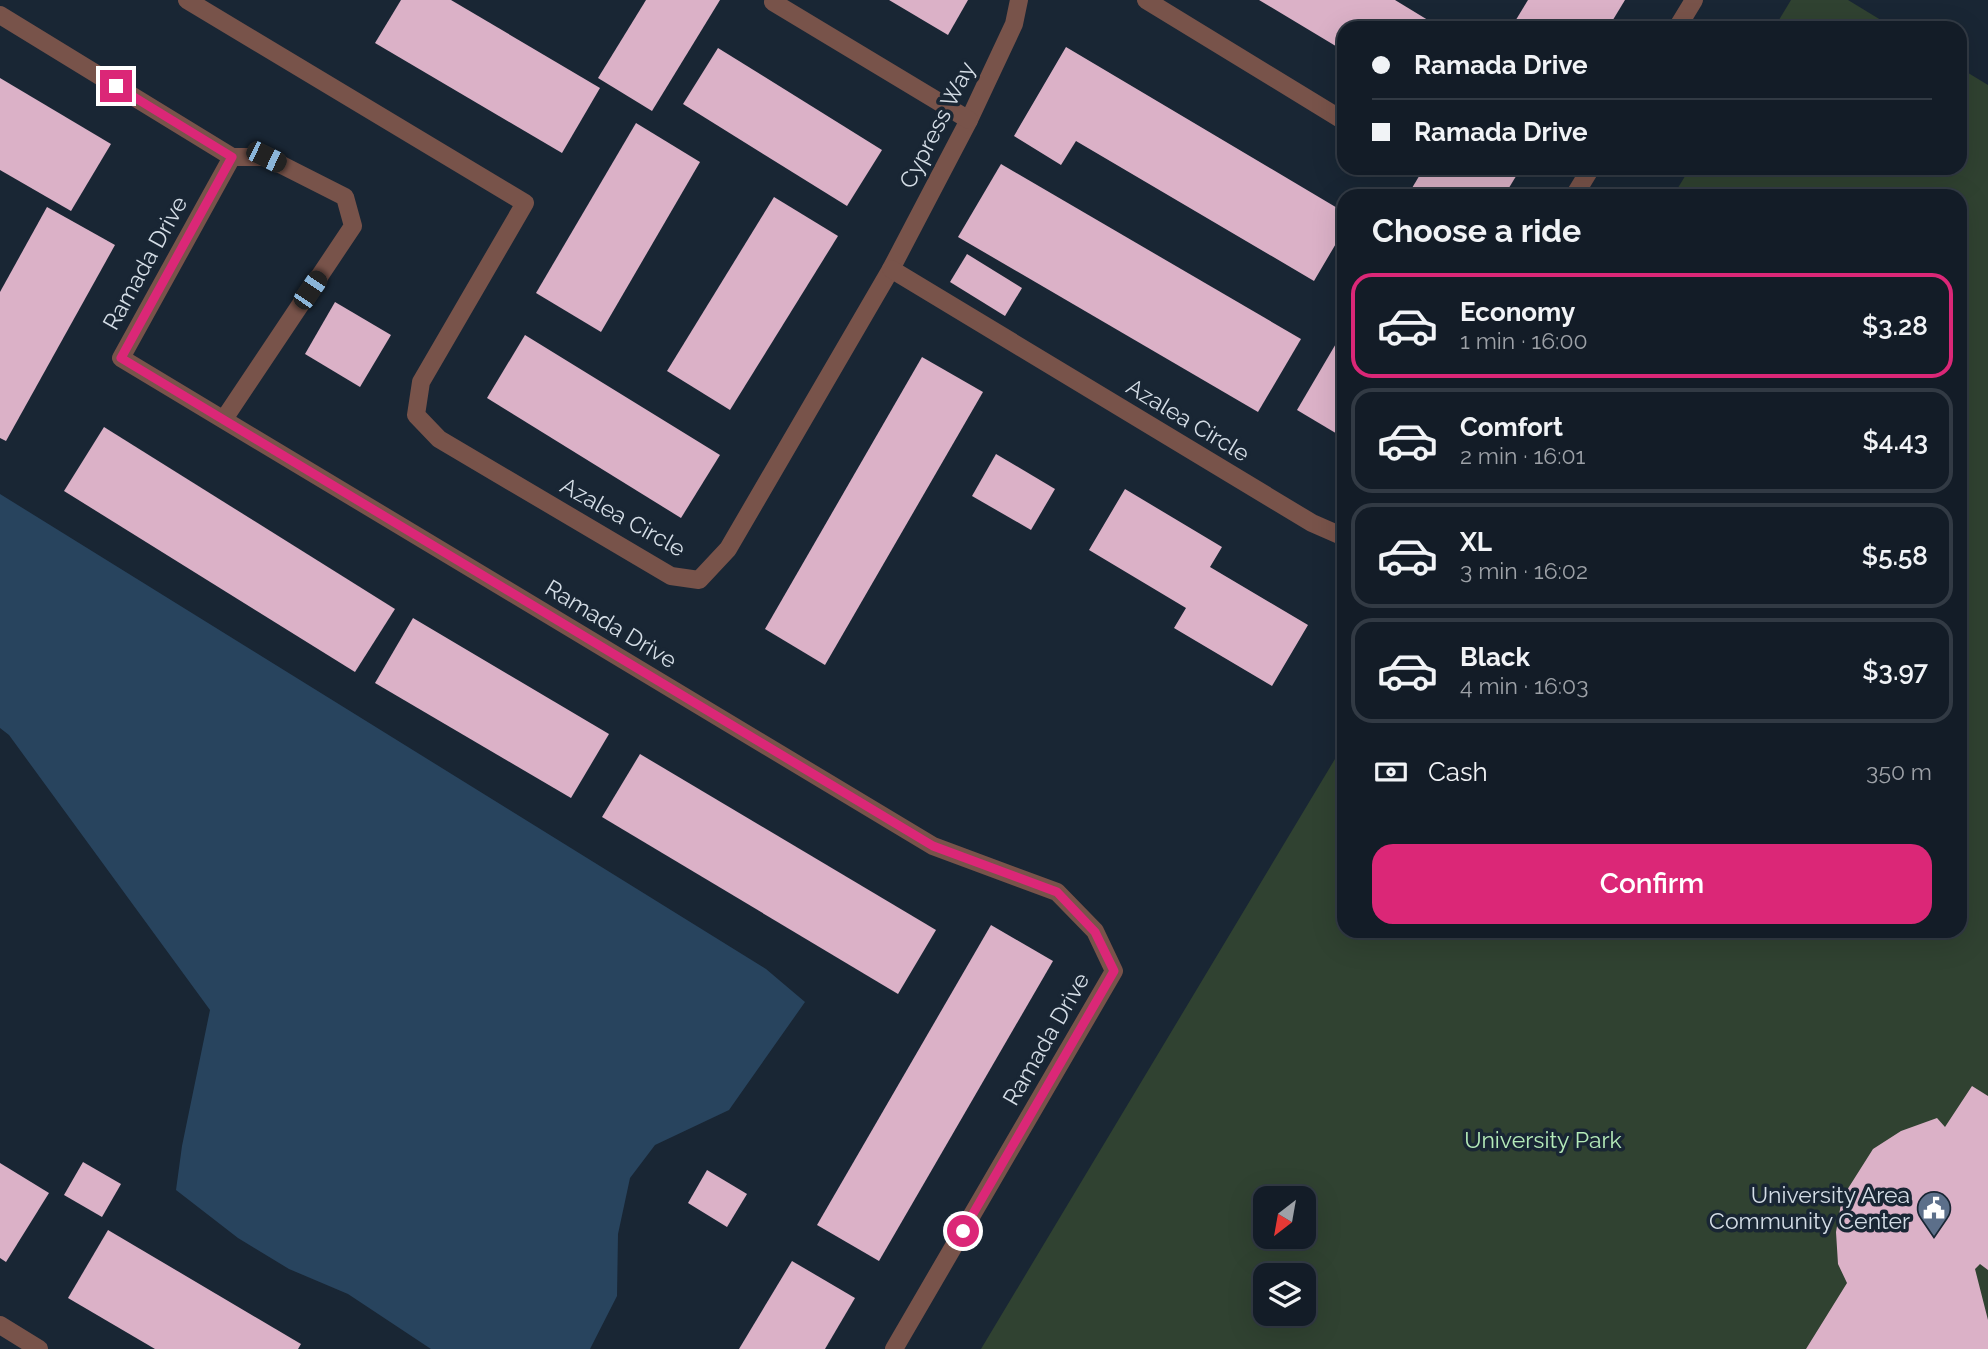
<!DOCTYPE html>
<html lang="en">
<head>
<meta charset="utf-8">
<style>
  body { margin:0; font-family:Raleway,sans-serif; background:#202933; color:#f1f3f6; height:100vh; display:flex; flex-direction:column; font-size:26px; white-space:nowrap }
  * { box-sizing:border-box; margin:0 }
  p { font-size:23px; color:#9da1a7 }
  .icon { flex:none; width:38px; height:38px; fill:none; stroke:currentColor; stroke-width:2; stroke-linecap:round; stroke-linejoin:round }
  .map { position:relative; flex:1; overflow:hidden }
  .details { position:absolute; left:1337px; top:189px; width:630px; height:749px; display:flex; flex-direction:column; background:#131c27; border-radius:21px; box-shadow:0 7px 28px #0002,0 0 0 2px #323a44 }
  .details>* { flex:none }
  .guide { position:absolute; left:1337px; top:21px; width:630px; height:154px; border-radius:21px; box-shadow:0 7px 28px #0002,0 0 0 2px #323a44; display:grid; align-content:center; height:154px; padding:0 35px; background:#131c27 }
  .needle { width:46px; rotate:211deg }
  .buttons { position:absolute; left:1253px; top:1186px; display:grid; gap:14px }
  .buttons a { display:grid; place-items:center; width:63px; height:63px; border-radius:14px; background:#131c27; box-shadow:0 7px 28px #0002,0 0 0 2px #323a44; font-size:35px }
  .end { position:absolute; width:32px; height:32px; margin:-16px; border:9px solid #db2777; background:#fff; box-shadow:0 0 0 4px #fff }
  .from { border-radius:50% }
  .car { position:absolute; width:21px; height:42px; margin:-21px -10px; border-radius:9px; box-shadow:0 0 5px 2px #0007; background:linear-gradient(#222 24%,#8ab4d8 0 40%,#222 0 76%,#8ab4d8 0 86%,#222 0) }
  .guide b { display:flex; align-items:center; gap:24px; height:66px; font-size:26px }
  .guide b+b { border-top:2px solid #323a44 }
  .guide i { width:18px; height:18px; background:#f1f3f6 }
  ul { padding:0; list-style:none }
  li { display:flex; align-items:center; gap:21px; height:105px; margin:0 14px 10px; padding:0 21px; border:4px solid #323a44; border-radius:21px }
  li div { flex:1 }
  li b { display:block; font-size:26px }
  li em { font-style:normal; font-weight:600 }
  li.selected { border-color:#db2777 }
  li>.icon { width:63px; height:63px; stroke-width:1.5 }
  h2 { padding:0 35px; font-size:32px; line-height:84px }
  .pay { display:flex; align-items:center; gap:18px; height:77px; padding:0 35px; font-size:26px }
  .pay p { margin-inline-start:auto }
  .cta { display:flex; gap:14px; margin-top:auto; padding:14px 35px }
  .cta a { flex:1; height:80px; border-radius:21px; background:#db2777; color:#fff; font-size:28px; font-weight:600; line-height:80px; text-align:center }
  .map>svg:first-child { display:block }
  .green { fill:#304231; fill-rule:evenodd }
  .water { fill:#28445e }
  .building { fill:#dbb1c7 }
  .lines { fill:none; stroke-linecap:round; stroke-linejoin:round }
  .minor { stroke:#78534a; stroke-width:18 }
  .route { stroke:#db2777; stroke-width:9 }
  .labels { text-anchor:middle; stroke-width:7; stroke-linejoin:round; paint-order:stroke }
  .street-label { font-size:23px; fill:#d4dde6; stroke:#192634 }
  .park-label { font-size:23px; fill:#b5ebb9; stroke:#192634 }
  .poi-label { font-size:23px; fill:#d4dde6; stroke:#192634; text-anchor:end }
</style>
</head>
<body>
<div class="map">
<svg width="1988" height="1349" viewBox="0 0 1988 1349">
  <rect width="100%" height="100%" fill="#192634"/>
  <g class="green">
    <polygon points="1791,0 1848,0 1894,28 1774,28"/>
    <path d="M1960,68L1988,85V1349H981L1344,744V931H1960V196H1673L1690,168H1960ZM1265,1199H1304V1237H1265ZM1265,1276H1304V1314H1265Z"/>
  </g>
  <polygon class="water" points="0,494 766,969 805,1002 729,1110 655,1145 630,1178 618,1234 617,1296 590,1349 431,1349 348,1294 289,1269 238,1238 176,1190 182,1146 210,1010 9,735 0,728"/>
  <g class="building">
    <polygon points="401,0 451,0 600,88 562,153 375,43"/>
    <polygon points="646,0 720,0 652,111 598,78"/>
    <polygon points="889,0 968,0 948,35"/>
    <polygon points="1259,0 1395,0 1441,28 1344,28 1344,51"/>
    <polygon points="1528,0 1625,0 1608,28 1511,28"/>
    <polygon points="1066,47 1344,212 1344,230 1314,281 1076,141 1061,165 1014,136"/>
    <polygon points="718,48 882,150 847,206 683,104"/>
    <polygon points="0,78 111,144 71,211 0,170"/>
    <polygon points="636,123 700,162 601,332 536,293"/>
    <polygon points="1001,164 1301,339 1258,412 958,237"/>
    <polygon points="1424,168 1521,168 1504,196 1414,196 1409,193"/>
    <polygon points="774,197 838,236 730,410 667,371"/>
    <polygon points="47,207 115,245 6,441 0,438 0,292"/>
    <polygon points="967,254 1022,288 1005,316 950,282"/>
    <polygon points="335,302 391,335 360,387 305,354"/>
    <polygon points="1344,330 1344,438 1297,410"/>
    <polygon points="525,335 720,455 681,518 487,398"/>
    <polygon points="922,357 983,392 825,665 765,629"/>
    <polygon points="104,427 395,609 355,672 64,491"/>
    <polygon points="996,454 1055,489 1031,530 972,496"/>
    <polygon points="1125,489 1222,547 1210,567 1308,625 1272,686 1174,628 1186,608 1089,550"/>
    <polygon points="413,618 609,734 571,798 375,683"/>
    <polygon points="640,754 936,930 898,994 602,817"/>
    <polygon points="991,925 1053,961 879,1261 817,1225"/>
    <polygon points="1972,1086 1988,1096 1988,1270 1980,1264 1975,1269 1988,1320 1988,1349 1806,1349 1847,1283 1838,1264 1836,1232 1842,1198 1873,1149 1901,1131 1937,1118 1945,1127"/>
    <polygon points="83,1162 121,1184 102,1217 64,1195"/>
    <polygon points="0,1163 49,1193 6,1262 0,1258"/>
    <polygon points="707,1170 747,1194 727,1227 688,1203"/>
    <polygon points="108,1230 301,1344 298,1349 155,1349 68,1298"/>
    <polygon points="792,1261 855,1298 825,1349 739,1349"/>
  </g>
  <g class="lines">
    <g class="minor">
      <polyline points="187,0 525,203 421,382 416,415 439,439 671,576 699,580 728,549 891,269 969,120 1014,24 1019,0"/>
      <polyline points="1146,0 1344,121"/>
      <polyline points="773,2 969,120"/>
      <polyline points="0,15 232,157 121,358 933,846 1057,892 1095,931 1114,971 894,1349"/>
      <polyline points="1677,28 1694,0"/>
      <polyline points="1574,196 1591,168"/>
      <polyline points="891,269 1312,523 1344,537"/>
      <polyline points="224,419 353,226 345,197 266,157 232,157"/>
      <polyline points="0,1325 39,1349"/>
    </g>
  </g>
  <g class="lines">
    <polyline class="route" points="116,86 232,157 121,358 933,846 1057,892 1095,932 1114,971 963,1231"/>
  </g>
  <defs>
    <symbol id="civic-pin" viewBox="-11 -11 22 30"><path d="M0 17L-7.5 6A9.5 9.5 0 1 1 7.5 6Z" fill="#5c6f8a" stroke="#192634"/><path d="M-.6-6.5H3V-4.5H.6V-3L4-1V1h2V6H-6V1h2V-1L-.6-3ZM-1.2 2.5V6h2.4V2.5Z" fill="#fff"/></symbol>
  </defs>
  <g fill-rule="evenodd">
    <use href="#civic-pin" x="1915" y="1189" width="38" height="52"/>
  </g>
  <g class="labels">
    <g class="street-label">
      <text transform="translate(937 125) rotate(-63)" y="8">Cypress Way</text>
      <text transform="translate(145 263) rotate(-61)" y="8">Ramada Drive</text>
      <text transform="translate(1188 420) rotate(31)" y="8">Azalea Circle</text>
      <text transform="translate(623 517) rotate(29)" y="8">Azalea Circle</text>
      <text transform="translate(611 624) rotate(31)" y="8">Ramada Drive</text>
      <text transform="translate(1046 1039) rotate(-60)" y="8">Ramada Drive</text>
    </g>
    <g class="park-label">
      <text x="1543" y="1148">University Park</text>
    </g>
    <g class="poi-label">
      <text x="1910" y="1203">University Area<tspan x="1910" dy="26">Community Center</tspan></text>
    </g>
  </g>
</svg>
<div class="buttons">
<a><svg class="needle" viewBox="-14 -14 28 28"><path d="M0-13l5 13h-10z" fill="#e53935"/><path d="M0 13l5-13h-10z" fill="#9da1a7"/></svg></a>
<a><svg class="icon" aria-label="layers" viewBox="0 0 24 24"><path d="M12 4l9 5-9 5-9-5zM3 14l9 5 9-5"/></svg></a>
</div>
<i class="end from" style="left:963px;top:1231px"></i>
<i class="end" style="left:116px;top:86px"></i>
<i class="car" style="left:266px;top:157px;rotate:116deg"></i>
<i class="car" style="left:310px;top:290px;rotate:34deg"></i>
<div class="guide">
<b><i class="from"></i>Ramada Drive</b>
<b><i></i>Ramada Drive</b>
</div>
<section class="details">
<h2>Choose a ride</h2>
<ul>
<li class="selected"><svg class="icon" aria-label="car" viewBox="0 0 24 24"><path d="M5 17H2v-5l4-1 3-4h7l3 4 3 1v5h-3M9 17h6M6 11h13"/><circle cx="7" cy="17" r="2"/><circle cx="17" cy="17" r="2"/></svg><div><b>Economy</b><p>1 min · 16:00</p></div><em>$3.28</em></li>
<li><svg class="icon" aria-label="car" viewBox="0 0 24 24"><path d="M5 17H2v-5l4-1 3-4h7l3 4 3 1v5h-3M9 17h6M6 11h13"/><circle cx="7" cy="17" r="2"/><circle cx="17" cy="17" r="2"/></svg><div><b>Comfort</b><p>2 min · 16:01</p></div><em>$4.43</em></li>
<li><svg class="icon" aria-label="car" viewBox="0 0 24 24"><path d="M5 17H2v-5l4-1 3-4h7l3 4 3 1v5h-3M9 17h6M6 11h13"/><circle cx="7" cy="17" r="2"/><circle cx="17" cy="17" r="2"/></svg><div><b>XL</b><p>3 min · 16:02</p></div><em>$5.58</em></li>
<li><svg class="icon" aria-label="car" viewBox="0 0 24 24"><path d="M5 17H2v-5l4-1 3-4h7l3 4 3 1v5h-3M9 17h6M6 11h13"/><circle cx="7" cy="17" r="2"/><circle cx="17" cy="17" r="2"/></svg><div><b>Black</b><p>4 min · 16:03</p></div><em>$3.97</em></li>
</ul>
<div class="pay"><svg class="icon" aria-label="cash" viewBox="0 0 24 24"><path d="M3 7h18v10H3z"/><circle cx="12" cy="12" r="2"/></svg>Cash<p>350 m</p></div>
<div class="cta"><a>Confirm</a></div>
</section>
</div>
</body>
</html>
